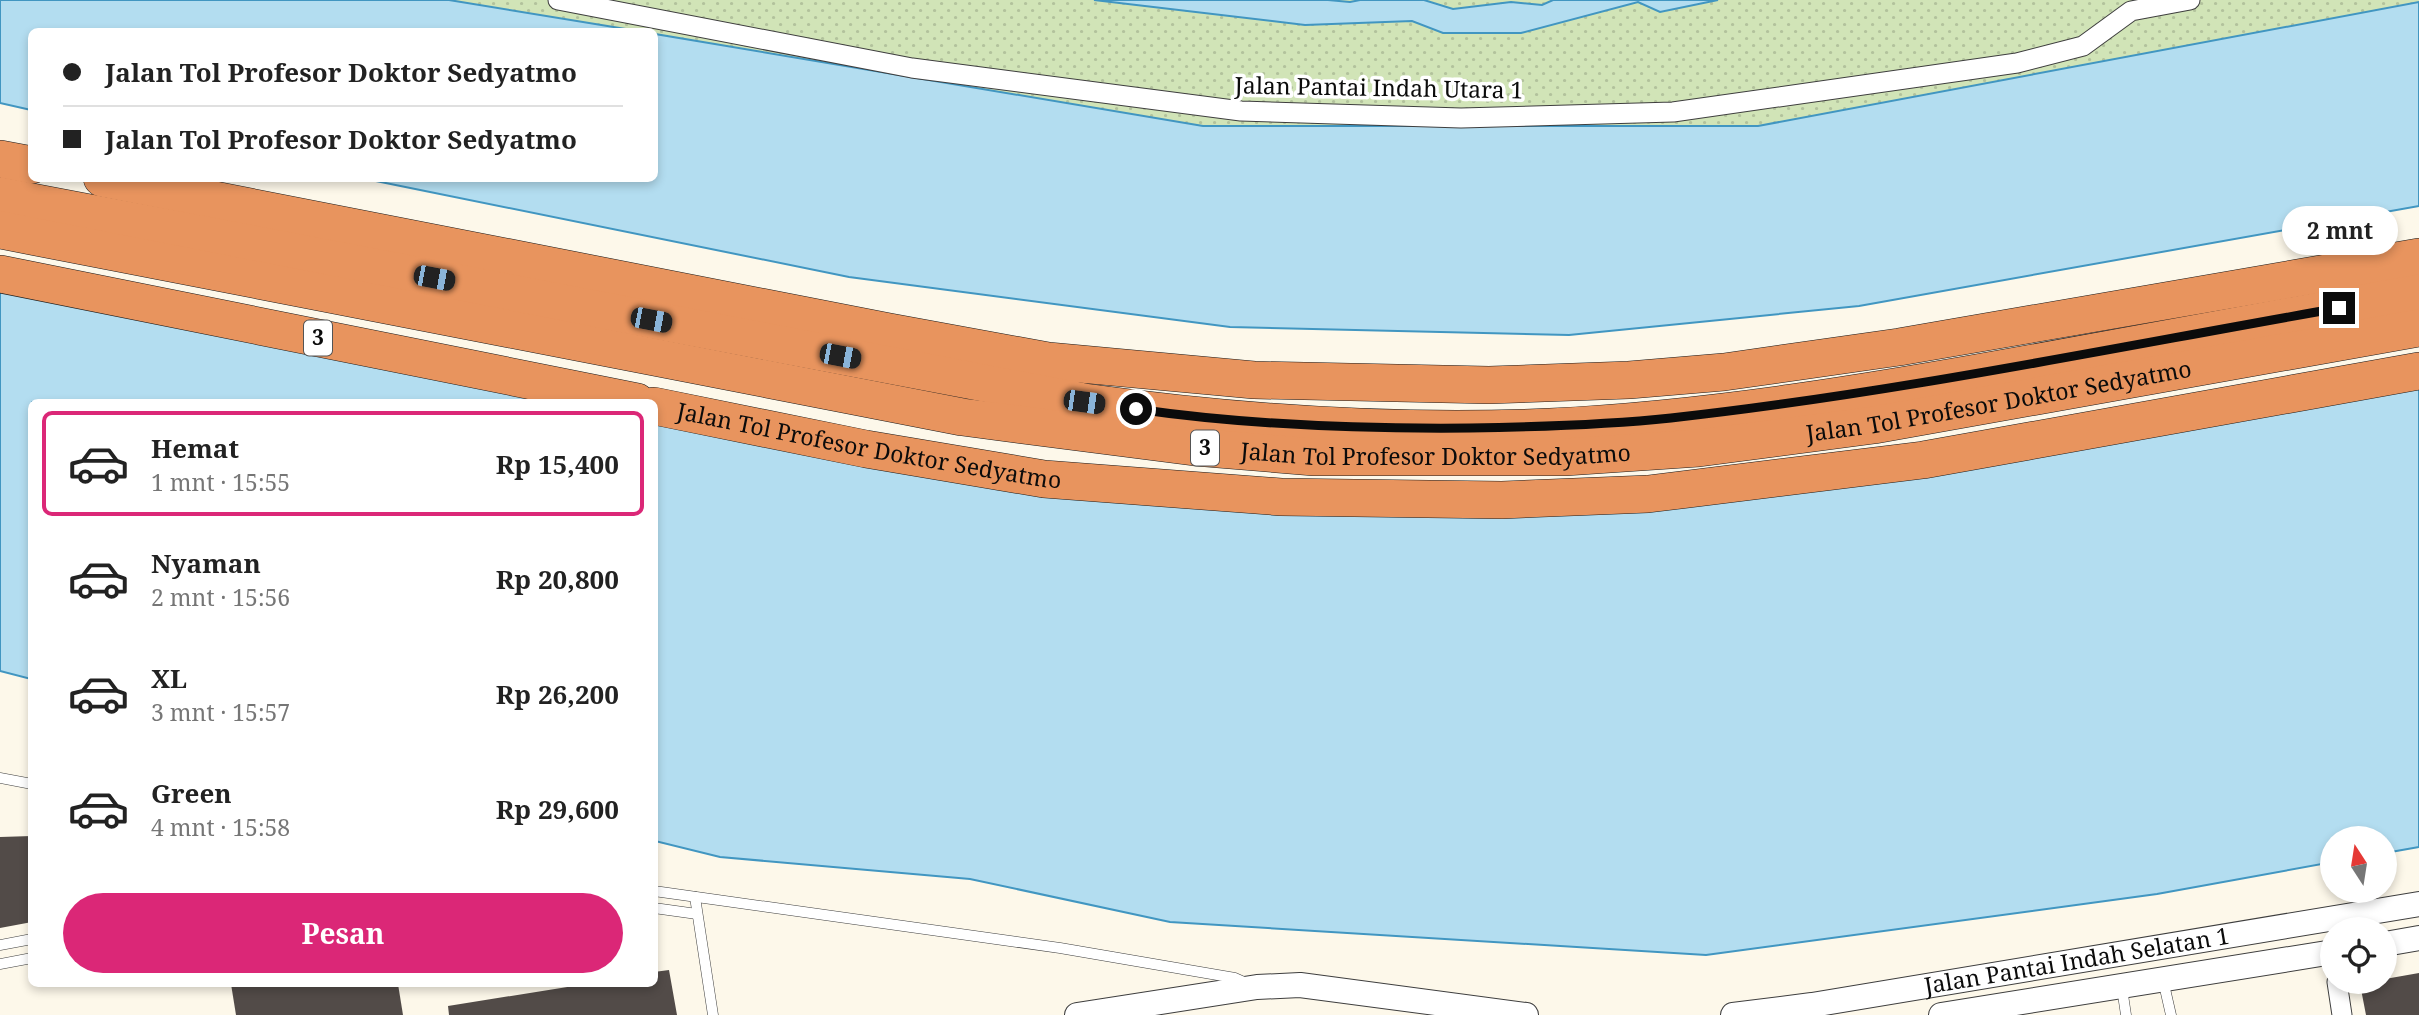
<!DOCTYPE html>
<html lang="id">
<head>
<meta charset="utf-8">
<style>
  body { margin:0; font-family:"Noto Serif",serif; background:#f6f6f6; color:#222; height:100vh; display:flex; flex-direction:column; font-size:26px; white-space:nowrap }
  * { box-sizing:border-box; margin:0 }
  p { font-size:23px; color:#767676 }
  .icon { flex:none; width:38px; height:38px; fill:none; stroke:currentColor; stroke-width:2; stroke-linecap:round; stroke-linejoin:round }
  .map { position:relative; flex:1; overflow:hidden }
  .side { position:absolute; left:28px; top:399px; width:630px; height:588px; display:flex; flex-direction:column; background:#fff; border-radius:10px; box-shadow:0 4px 10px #0003 }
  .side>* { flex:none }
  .top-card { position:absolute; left:28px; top:28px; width:630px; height:154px; border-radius:10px; box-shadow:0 4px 10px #0003; display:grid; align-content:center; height:154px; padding:0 35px; background:#fff }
  .needle { width:46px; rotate:348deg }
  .tools { position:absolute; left:2320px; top:826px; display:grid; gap:14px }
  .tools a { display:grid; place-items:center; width:77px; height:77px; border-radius:50%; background:#fff; box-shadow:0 4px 10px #0003; font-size:35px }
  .end { position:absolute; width:32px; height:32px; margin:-16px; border:9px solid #0b0b0b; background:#fff; box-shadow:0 0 0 4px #fff }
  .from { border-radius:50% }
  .bubble { position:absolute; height:49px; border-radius:24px; background:#fff; box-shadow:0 4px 10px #0003; font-size:23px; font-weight:700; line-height:49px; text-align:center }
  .car { position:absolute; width:21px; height:42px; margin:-21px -10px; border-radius:9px; box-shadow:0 0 5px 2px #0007; background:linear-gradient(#222 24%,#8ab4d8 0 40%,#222 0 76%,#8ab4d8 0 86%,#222 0) }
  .top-card b { display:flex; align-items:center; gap:24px; height:66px; font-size:26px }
  .top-card b+b { border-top:2px solid #e0e0e0 }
  .top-card i { width:18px; height:18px; background:#222 }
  ul { padding:12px 0 0; list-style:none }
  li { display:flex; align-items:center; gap:21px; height:105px; margin:0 14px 10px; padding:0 21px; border:4px solid transparent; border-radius:10px }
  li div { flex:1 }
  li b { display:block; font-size:26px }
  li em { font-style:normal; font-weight:700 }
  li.on { border-color:#db2777 }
  li>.icon { width:63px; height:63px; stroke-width:1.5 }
  .action { display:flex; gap:14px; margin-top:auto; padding:14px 35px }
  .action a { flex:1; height:80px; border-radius:42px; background:#db2777; color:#fff; font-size:28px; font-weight:700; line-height:80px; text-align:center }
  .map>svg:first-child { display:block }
  .grass { fill:url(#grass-dots) }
  .water { fill:#b3ddf0; stroke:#4196c1; stroke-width:2 }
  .building { fill:#524b48 }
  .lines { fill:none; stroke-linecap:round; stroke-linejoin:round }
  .service-casing { stroke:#3e3e3e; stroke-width:11 }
  .minor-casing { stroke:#3e3e3e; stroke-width:21 }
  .tertiary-casing { stroke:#3e3e3e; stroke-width:26 }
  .motorway-casing { stroke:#1c1c1c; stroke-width:38 }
  .service { stroke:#fff; stroke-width:10 }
  .minor { stroke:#fff; stroke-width:19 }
  .tertiary { stroke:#fff; stroke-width:24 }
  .motorway { stroke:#e8945e; stroke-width:37 }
  .route { stroke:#0b0b0b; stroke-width:9 }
  .labels { text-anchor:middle; stroke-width:7; stroke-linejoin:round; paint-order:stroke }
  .shield { fill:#fff; stroke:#545454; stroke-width:2 }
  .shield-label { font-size:21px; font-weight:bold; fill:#0b0b0b }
  .street-label { font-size:23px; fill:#0b0b0b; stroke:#fff }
</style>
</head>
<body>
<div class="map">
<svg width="2419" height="1015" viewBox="0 0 2419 1015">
  <defs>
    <pattern id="grass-dots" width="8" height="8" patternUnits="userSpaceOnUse" patternTransform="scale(1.75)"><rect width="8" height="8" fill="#d1e4b7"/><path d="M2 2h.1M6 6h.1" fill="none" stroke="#b2c29c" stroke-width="1.8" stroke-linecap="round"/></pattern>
  </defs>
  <rect width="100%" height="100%" fill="#fdf8ea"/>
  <polygon class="grass" points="449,0 2419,0 2419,2 1758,126 1203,126 655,34 654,32 638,31"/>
  <g class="water">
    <polygon points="0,0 449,0 638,31 32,32 31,110 0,103"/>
    <polygon points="1094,0 1328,0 1350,2 1360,0 1424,0 1453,9 1511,2 1542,5 1553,0 1718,0 1660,12 1638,2 1521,33 1443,33 1412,21 1305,25"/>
    <polygon points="2419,2 2419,206 1859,306 1569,335 1230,327 849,277 366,179 654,178 655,34 1203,126 1758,126"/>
    <polygon points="0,284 616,402 32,402 31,679 0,671"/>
    <polygon points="2419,376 2419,847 2385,853 2385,838 2333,838 2333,862 2157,894 1706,955 1170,922 970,879 720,857 655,841 655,410 1059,488 1655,506"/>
  </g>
  <g class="building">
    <polygon points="32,836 32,922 0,928 0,837"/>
    <polygon points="669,970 677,1015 449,1015 448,1006 586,984 654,984 654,972"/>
    <polygon points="2419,973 2419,1015 2366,1015 2360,984 2385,982 2385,979"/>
    <polygon points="231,984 398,984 403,1015 236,1015"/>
  </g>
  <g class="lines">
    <defs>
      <g id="service">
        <polyline points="0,778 32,784"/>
        <polyline points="654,891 1060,948 1235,978 1244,982"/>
        <polyline points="695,897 713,1015"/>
        <polyline points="654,908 697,914"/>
        <polyline points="0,945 32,939"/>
        <polyline points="0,964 32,958"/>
        <polyline points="2163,980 2171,1015"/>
        <polyline points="2122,988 2126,1015"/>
      </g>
      <g id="minor">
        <polyline points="558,0 912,68 1241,111 1461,118 1673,112 2017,63 2083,46 2131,11 2190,0"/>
        <polyline points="2337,982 2342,1015"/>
      </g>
      <g id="tertiary">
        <polyline points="2385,944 2419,938"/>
        <polyline points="1077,1015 1257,987 1300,985 1526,1015"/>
        <path id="s1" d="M1733,1015L1812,1005L2419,904"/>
        <polyline points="1941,1015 2333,952"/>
      </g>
      <g id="motorway">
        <polyline points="0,159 32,165"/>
        <polyline points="102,178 889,332 1048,361 1254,380 1489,385 1629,380 1724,372 1899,347 2419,257"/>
        <path d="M0,196L1084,402C1238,423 1394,434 1550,427C1712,419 1873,392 2033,363C2161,340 2290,316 2419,293"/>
        <path id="s2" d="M0,230L962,417L1194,447L1314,457H1565L1699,448L1874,425L2419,328"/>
        <polyline points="0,274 637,402"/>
        <path id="s3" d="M654,406L866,449L1044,479L1281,497L1502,500L1648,494L1923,460L2419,371"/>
      </g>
    </defs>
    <use href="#service" class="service-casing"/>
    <use href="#minor" class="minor-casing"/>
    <use href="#tertiary" class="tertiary-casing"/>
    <use href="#motorway" class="motorway-casing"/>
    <use href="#service" class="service"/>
    <use href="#minor" class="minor"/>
    <use href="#tertiary" class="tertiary"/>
    <use href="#motorway" class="motorway"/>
  </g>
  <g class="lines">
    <path class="route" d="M1136,409C1246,425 1359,429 1470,428C1537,427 1605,425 1671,418C1896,393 2117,347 2339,308"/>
  </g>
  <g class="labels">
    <g class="shield">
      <rect x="304" y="320.5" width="28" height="35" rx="5"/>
      <rect x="1191" y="430.5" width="28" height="35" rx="5"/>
    </g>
    <g class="shield-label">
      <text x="318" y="345">3</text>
      <text x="1205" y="455">3</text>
    </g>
    <g class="street-label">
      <text transform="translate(1379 88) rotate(1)" y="8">Jalan Pantai Indah Utara 1</text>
      <text dy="8" stroke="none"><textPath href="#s2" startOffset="2023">Jalan Tol Profesor Doktor Sedyatmo</textPath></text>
      <text dy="8" stroke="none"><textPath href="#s3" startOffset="219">Jalan Tol Profesor Doktor Sedyatmo</textPath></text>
      <text dy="8" stroke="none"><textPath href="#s2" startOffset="1456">Jalan Tol Profesor Doktor Sedyatmo</textPath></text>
      <text dy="8" stroke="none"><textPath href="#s1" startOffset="348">Jalan Pantai Indah Selatan 1</textPath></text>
    </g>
  </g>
</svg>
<div class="tools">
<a><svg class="needle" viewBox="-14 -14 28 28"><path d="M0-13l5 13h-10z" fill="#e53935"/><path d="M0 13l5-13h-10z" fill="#767676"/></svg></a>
<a><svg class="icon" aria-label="locate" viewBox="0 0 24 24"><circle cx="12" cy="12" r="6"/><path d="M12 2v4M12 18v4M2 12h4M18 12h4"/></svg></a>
</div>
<i class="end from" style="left:1136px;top:409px"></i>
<i class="end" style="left:2339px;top:308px"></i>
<div class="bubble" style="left:2282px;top:206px;width:116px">2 mnt</div>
<i class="car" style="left:434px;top:278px;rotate:101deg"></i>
<i class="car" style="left:651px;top:320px;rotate:101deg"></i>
<i class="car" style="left:840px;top:356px;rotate:101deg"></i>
<i class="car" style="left:1084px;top:402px;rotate:98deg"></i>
<div class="top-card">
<b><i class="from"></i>Jalan Tol Profesor Doktor Sedyatmo</b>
<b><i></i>Jalan Tol Profesor Doktor Sedyatmo</b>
</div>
<section class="side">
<ul>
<li class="on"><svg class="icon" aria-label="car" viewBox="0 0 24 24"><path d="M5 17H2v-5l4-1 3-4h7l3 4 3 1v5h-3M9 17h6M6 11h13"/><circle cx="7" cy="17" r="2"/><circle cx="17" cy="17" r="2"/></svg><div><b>Hemat</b><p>1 mnt · 15:55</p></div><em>Rp 15,400</em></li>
<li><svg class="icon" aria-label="car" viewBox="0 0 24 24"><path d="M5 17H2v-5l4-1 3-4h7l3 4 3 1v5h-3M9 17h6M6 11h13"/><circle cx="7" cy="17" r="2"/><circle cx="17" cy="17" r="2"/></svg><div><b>Nyaman</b><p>2 mnt · 15:56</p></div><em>Rp 20,800</em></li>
<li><svg class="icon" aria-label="car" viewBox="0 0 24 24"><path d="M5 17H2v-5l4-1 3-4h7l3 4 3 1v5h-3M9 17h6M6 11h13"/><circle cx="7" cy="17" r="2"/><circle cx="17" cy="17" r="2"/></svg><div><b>XL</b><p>3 mnt · 15:57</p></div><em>Rp 26,200</em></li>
<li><svg class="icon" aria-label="car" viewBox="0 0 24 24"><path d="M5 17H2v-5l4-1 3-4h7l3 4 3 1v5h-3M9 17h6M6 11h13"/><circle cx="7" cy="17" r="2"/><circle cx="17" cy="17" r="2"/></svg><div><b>Green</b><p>4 mnt · 15:58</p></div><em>Rp 29,600</em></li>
</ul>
<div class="action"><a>Pesan</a></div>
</section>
</div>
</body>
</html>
